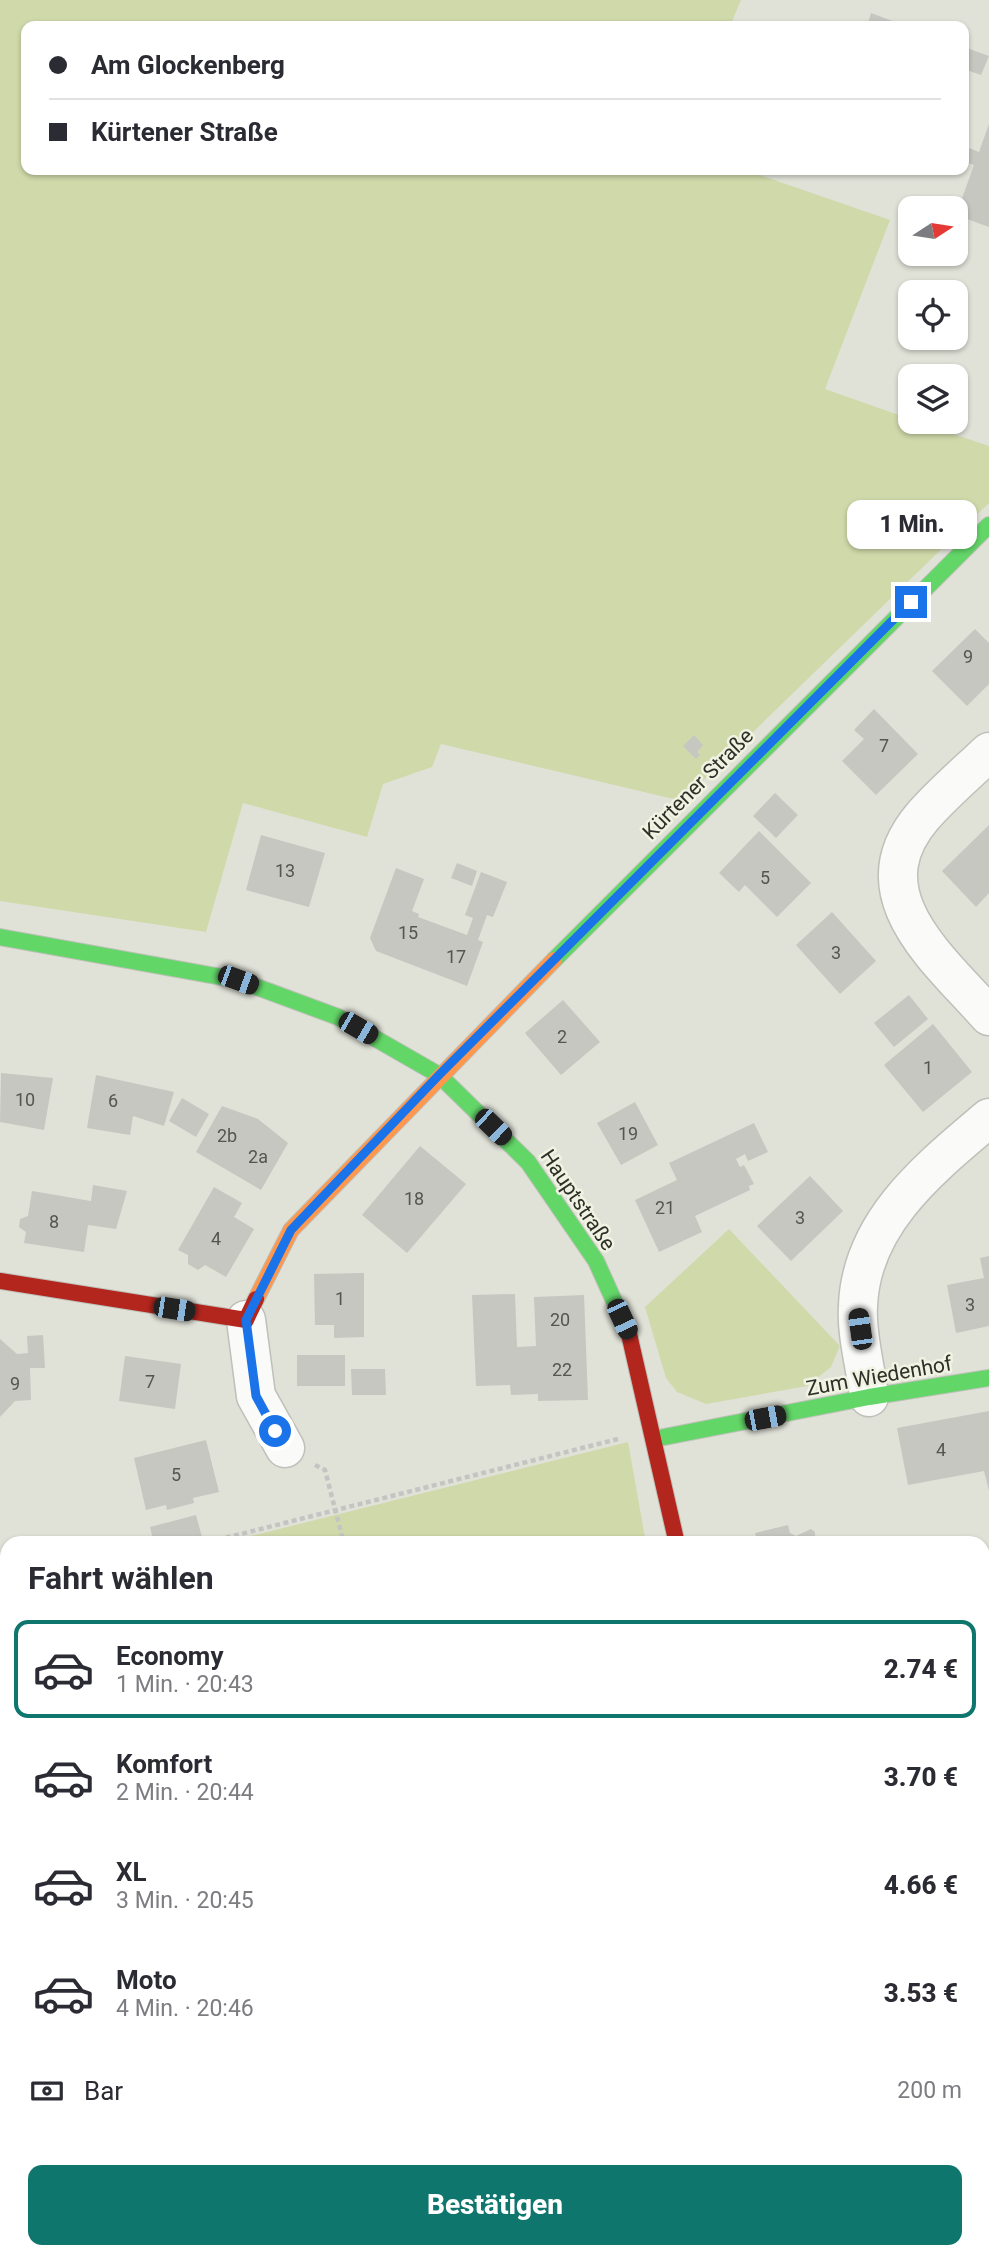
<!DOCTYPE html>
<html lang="de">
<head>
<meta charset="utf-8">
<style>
  body { margin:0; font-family:Roboto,sans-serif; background:#f7f7f7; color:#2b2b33; height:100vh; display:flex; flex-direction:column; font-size:26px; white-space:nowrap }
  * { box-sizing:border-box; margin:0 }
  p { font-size:23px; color:#7c7c81 }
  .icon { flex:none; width:38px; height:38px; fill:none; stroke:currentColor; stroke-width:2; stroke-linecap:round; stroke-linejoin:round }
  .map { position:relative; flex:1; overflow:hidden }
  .panel { position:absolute; left:0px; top:1536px; width:990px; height:723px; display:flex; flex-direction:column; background:#fff; border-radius:21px 21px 0 0; box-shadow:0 2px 5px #0004 }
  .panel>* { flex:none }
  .guide { position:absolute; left:21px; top:21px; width:948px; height:154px; border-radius:14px; box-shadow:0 2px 5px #0004; display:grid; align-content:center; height:154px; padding:0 28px; background:#fff }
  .needle { width:46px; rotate:78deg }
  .buttons { position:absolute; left:898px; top:196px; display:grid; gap:14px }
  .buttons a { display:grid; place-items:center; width:70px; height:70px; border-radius:14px; background:#fff; box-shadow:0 2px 5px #0004; font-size:35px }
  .end { position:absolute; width:32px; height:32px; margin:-16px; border:9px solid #1a73e8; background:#fff; box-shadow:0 0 0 4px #fff }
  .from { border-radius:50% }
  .bubble { position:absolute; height:49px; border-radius:14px; background:#fff; box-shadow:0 2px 5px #0004; font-size:23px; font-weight:800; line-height:49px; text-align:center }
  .car { position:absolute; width:21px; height:42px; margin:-21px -10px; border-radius:9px; box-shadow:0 0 5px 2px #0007; background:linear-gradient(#222 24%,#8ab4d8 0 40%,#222 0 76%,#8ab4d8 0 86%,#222 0) }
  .guide b { display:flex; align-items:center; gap:24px; height:66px; font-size:26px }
  .guide b+b { border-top:2px solid #e1e1e2 }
  .guide i { width:18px; height:18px; background:#2b2b33 }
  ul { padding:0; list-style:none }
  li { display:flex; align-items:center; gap:21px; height:98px; margin:0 14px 10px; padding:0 14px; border:4px solid transparent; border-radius:14px }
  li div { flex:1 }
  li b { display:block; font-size:26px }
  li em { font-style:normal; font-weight:800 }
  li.active { border-color:#0f766e }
  li>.icon { width:63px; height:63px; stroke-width:1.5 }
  h2 { padding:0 28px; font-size:32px; line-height:84px }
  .pay { display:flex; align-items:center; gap:18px; height:77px; padding:0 28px; font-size:26px }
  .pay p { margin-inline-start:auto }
  .cta { display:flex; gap:14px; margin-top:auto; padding:14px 28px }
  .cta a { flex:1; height:80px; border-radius:14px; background:#0f766e; color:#fff; font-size:28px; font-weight:800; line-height:80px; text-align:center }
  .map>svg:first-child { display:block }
  .green { fill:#d0d9aa }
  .building { fill:#c6c7c0 }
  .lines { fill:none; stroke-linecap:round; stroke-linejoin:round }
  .street-casing { stroke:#bec0b9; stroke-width:41 }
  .fast-casing { stroke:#bec0b9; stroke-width:18 }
  .slow-casing { stroke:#bec0b9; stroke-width:18 }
  .jam-casing { stroke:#bec0b9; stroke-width:18 }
  .path { stroke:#c4c4c2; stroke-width:4.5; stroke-dasharray:5 3.5; stroke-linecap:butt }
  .street { stroke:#fafbf9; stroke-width:38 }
  .fast { stroke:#63d668; stroke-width:16 }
  .slow { stroke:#ff974d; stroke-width:16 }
  .jam { stroke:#b3261e; stroke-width:16 }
  .route { stroke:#1a73e8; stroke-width:9 }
  .labels { text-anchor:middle; stroke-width:5; stroke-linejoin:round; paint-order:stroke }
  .number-label { font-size:18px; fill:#54564f }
  .street-label { font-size:21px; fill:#2e3029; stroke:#f0f3e1 }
</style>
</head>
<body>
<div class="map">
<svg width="989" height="2258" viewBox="0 0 989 2258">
  <rect width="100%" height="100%" fill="#e0e2d8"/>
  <g class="green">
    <polygon points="0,0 741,0 730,26 26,26 26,170 745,170 890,220 825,389 910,419 910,422 918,422 989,446 989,503 682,801 441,744 432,767 383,784 367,837 243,803 206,932 0,901"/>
    <polygon points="729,1229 840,1346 831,1367 807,1386 706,1404 677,1392 666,1378 645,1307"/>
    <polygon points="628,1442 646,1543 223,1543"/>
    <polygon points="7,1598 7,1792 0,1792 0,1599"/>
    <polygon points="989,1714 989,1753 984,1744 984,1715"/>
    <polygon points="989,2183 989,2258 890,2258 897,2252 984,2252 984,2187"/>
  </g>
  <g class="building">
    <polygon points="871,13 906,26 867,26"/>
    <polygon points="964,47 989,56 981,75 964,69"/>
    <polygon points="989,124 989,227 956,215 974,165 964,162 964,146 979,152"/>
    <polygon points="975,629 989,643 989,684 967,706 932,671"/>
    <polygon points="874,709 918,754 876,795 842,761 864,739 854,730"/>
    <polygon points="694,735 703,745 697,752 700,755 696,759 683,746"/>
    <polygon points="775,793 798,815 776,838 753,816"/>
    <polygon points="989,825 989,893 976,907 942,871"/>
    <polygon points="759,831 811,883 777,917 745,885 739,892 719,873"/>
    <polygon points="261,835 325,853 309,907 246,890"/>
    <polygon points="457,863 477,871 472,886 451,878"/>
    <polygon points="396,868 424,879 412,911 419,914 418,917 467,935 473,918 465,915 481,872 507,882 493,917 487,915 478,940 483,942 467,986 376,951 370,938"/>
    <polygon points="832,912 876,961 840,994 796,945"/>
    <polygon points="909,995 928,1019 894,1047 874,1023"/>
    <polygon points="563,1000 600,1042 561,1075 525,1033"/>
    <polygon points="933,1024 972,1072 923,1112 884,1065"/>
    <polygon points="1,1073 53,1078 44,1130 0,1122"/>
    <polygon points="96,1075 174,1092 164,1126 133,1116 130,1135 87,1128"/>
    <polygon points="182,1098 209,1114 196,1137 169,1121"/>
    <polygon points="635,1102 658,1145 621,1165 597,1123"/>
    <polygon points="222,1106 258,1119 288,1143 261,1190 196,1152"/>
    <polygon points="754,1123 768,1152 748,1161 745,1154 736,1159 740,1167 744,1165 754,1184 749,1186 750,1190 695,1216 702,1232 659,1252 635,1200 677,1180 669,1163"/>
    <polygon points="420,1146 466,1184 407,1253 362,1215"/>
    <polygon points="810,1176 843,1211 791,1261 757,1226"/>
    <polygon points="93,1185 127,1191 116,1229 88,1225 84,1252 24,1243 26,1232 19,1227 20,1219 28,1216 32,1191 91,1201"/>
    <polygon points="214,1187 242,1203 234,1217 254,1229 226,1277 205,1265 198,1270 188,1264 188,1255 178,1250"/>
    <polygon points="989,1256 989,1326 956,1333 947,1285 984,1278 980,1258"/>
    <polygon points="364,1273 364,1337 334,1338 334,1325 315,1325 314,1274"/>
    <polygon points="515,1294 517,1347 536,1346 534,1297 584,1295 588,1400 538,1401 538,1394 511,1395 510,1385 476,1386 472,1295"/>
    <polygon points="43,1335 45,1368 30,1368 31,1400 15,1401 0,1417 0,1339 17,1354 28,1353 27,1336"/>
    <rect x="297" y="1355" width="48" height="31"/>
    <polygon points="125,1356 181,1364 175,1409 119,1401"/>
    <polygon points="351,1369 385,1369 386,1395 352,1395"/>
    <polygon points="989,1411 989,1491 984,1471 908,1485 897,1428"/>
    <polygon points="206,1440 219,1492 193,1498 194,1503 167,1510 166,1505 146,1510 134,1458"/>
    <polygon points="196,1515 202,1537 177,1544 154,1544 150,1527"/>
    <polygon points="788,1525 790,1533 796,1536 811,1529 815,1532 815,1544 758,1544 755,1533"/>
    <polygon points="989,1586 989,1655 984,1656 984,1587"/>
    <polygon points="989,1910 989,1935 984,1931 984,1919"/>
    <polygon points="7,1942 7,2021 0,2023 0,1944"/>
    <polygon points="7,2042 7,2075 0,2077 0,2045"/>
    <polygon points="984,2064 989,2067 989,2142 984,2139"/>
    <polygon points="355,2252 368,2252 371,2258 375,2252 387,2252 395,2258 358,2258"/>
    <polygon points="687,2252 732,2252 736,2258 692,2258"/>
  </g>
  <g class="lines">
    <defs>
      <g id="street">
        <path d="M989,752C967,773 943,793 923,816C856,894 939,959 989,1016"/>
        <polyline points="246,1320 256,1396 285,1448"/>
        <path d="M869,1397C866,1368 856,1335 858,1306C861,1222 930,1168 989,1118"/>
        <polyline points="449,2252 455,2258"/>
        <polyline points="565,2258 571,2252"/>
      </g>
      <g id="fast">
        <polyline points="0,937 238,980 338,1017 439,1075 528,1162 596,1261 629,1334"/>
        <polyline points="554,960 989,525"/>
        <polyline points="654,1439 869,1397 989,1378"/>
        <polyline points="984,2010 989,2014"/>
      </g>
      <polyline id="slow" points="256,1299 291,1230 554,960"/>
      <g id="jam">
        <polyline points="0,1281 246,1320 256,1299"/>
        <polyline points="629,1334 677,1544"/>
      </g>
    </defs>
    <use href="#street" class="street-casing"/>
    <use href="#fast" class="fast-casing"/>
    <use href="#slow" class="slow-casing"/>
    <use href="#jam" class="jam-casing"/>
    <g class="path">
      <polyline points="315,1465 325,1470 344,1544"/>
      <polyline points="201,1544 618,1439"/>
      <polyline points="349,1544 364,1540"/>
      <polyline points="0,1594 7,1592"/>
      <polyline points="0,1798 7,1797"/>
    </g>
    <use href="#street" class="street"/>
    <use href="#fast" class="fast"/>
    <use href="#slow" class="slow"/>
    <use href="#jam" class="jam"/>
  </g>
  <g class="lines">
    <polyline class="route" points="275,1431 256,1396 246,1320 291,1230 439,1075 911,602"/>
  </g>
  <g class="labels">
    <g class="number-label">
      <text x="968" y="663">9</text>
      <text x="884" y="752">7</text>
      <text x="285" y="877">13</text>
      <text x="765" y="884">5</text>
      <text x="408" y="939">15</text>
      <text x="836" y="959">3</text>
      <text x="456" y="963">17</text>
      <text x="562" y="1043">2</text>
      <text x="928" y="1074">1</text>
      <text x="25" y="1106">10</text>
      <text x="113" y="1107">6</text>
      <text x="628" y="1140">19</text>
      <text x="227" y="1142">2b</text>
      <text x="258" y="1163">2a</text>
      <text x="414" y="1205">18</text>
      <text x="665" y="1214">21</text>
      <text x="800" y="1224">3</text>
      <text x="54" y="1228">8</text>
      <text x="216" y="1245">4</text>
      <text x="340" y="1305">1</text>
      <text x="970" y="1311">3</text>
      <text x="560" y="1326">20</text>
      <text x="562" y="1376">22</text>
      <text x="150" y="1388">7</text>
      <text x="15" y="1390">9</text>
      <text x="941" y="1456">4</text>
      <text x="176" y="1481">5</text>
    </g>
    <g class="street-label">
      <text transform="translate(698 784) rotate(-45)" y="7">Kürtener Straße</text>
      <text transform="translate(578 1200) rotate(56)" y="7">Hauptstraße</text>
      <text transform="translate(879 1376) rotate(-10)" y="7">Zum Wiedenhof</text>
    </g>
  </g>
</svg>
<div class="buttons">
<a><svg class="needle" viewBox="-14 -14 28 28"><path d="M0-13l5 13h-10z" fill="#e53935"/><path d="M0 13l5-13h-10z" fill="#7c7c81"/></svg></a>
<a><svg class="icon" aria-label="locate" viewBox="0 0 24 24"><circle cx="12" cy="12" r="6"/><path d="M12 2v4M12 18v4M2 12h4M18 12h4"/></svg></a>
<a><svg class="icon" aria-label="layers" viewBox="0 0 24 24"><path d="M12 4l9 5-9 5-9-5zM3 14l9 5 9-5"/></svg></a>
</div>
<i class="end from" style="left:275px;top:1431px"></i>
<i class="end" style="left:911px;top:602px"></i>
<div class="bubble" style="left:847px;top:500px;width:130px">1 Min.</div>
<i class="car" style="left:238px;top:980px;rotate:110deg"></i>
<i class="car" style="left:358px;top:1028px;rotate:120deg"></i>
<i class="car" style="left:493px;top:1127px;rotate:134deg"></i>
<i class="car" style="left:174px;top:1309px;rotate:99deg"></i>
<i class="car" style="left:622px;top:1319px;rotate:155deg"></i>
<i class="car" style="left:860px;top:1329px;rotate:352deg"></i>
<i class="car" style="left:765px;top:1418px;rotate:79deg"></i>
<div class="guide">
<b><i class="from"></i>Am Glockenberg</b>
<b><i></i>Kürtener Straße</b>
</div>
<section class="panel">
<h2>Fahrt wählen</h2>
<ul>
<li class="active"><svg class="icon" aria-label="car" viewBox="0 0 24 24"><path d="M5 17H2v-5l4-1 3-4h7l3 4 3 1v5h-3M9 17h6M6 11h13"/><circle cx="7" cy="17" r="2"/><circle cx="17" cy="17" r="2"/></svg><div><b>Economy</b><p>1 Min. · 20:43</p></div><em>2.74 €</em></li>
<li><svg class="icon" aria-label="car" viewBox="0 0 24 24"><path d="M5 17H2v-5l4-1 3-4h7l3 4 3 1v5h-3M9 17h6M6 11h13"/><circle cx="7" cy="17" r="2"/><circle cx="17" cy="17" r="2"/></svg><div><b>Komfort</b><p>2 Min. · 20:44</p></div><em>3.70 €</em></li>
<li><svg class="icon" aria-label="car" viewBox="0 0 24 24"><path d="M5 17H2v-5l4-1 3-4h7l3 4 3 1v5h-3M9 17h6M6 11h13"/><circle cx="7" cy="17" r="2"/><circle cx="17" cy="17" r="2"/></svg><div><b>XL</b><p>3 Min. · 20:45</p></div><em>4.66 €</em></li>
<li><svg class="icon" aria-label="car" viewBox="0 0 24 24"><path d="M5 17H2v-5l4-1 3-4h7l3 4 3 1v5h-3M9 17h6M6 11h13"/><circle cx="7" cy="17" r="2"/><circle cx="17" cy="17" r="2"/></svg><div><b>Moto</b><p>4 Min. · 20:46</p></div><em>3.53 €</em></li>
</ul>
<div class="pay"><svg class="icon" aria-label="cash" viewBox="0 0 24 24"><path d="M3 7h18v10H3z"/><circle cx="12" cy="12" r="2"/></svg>Bar<p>200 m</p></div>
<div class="cta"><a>Bestätigen</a></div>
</section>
</div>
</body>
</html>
